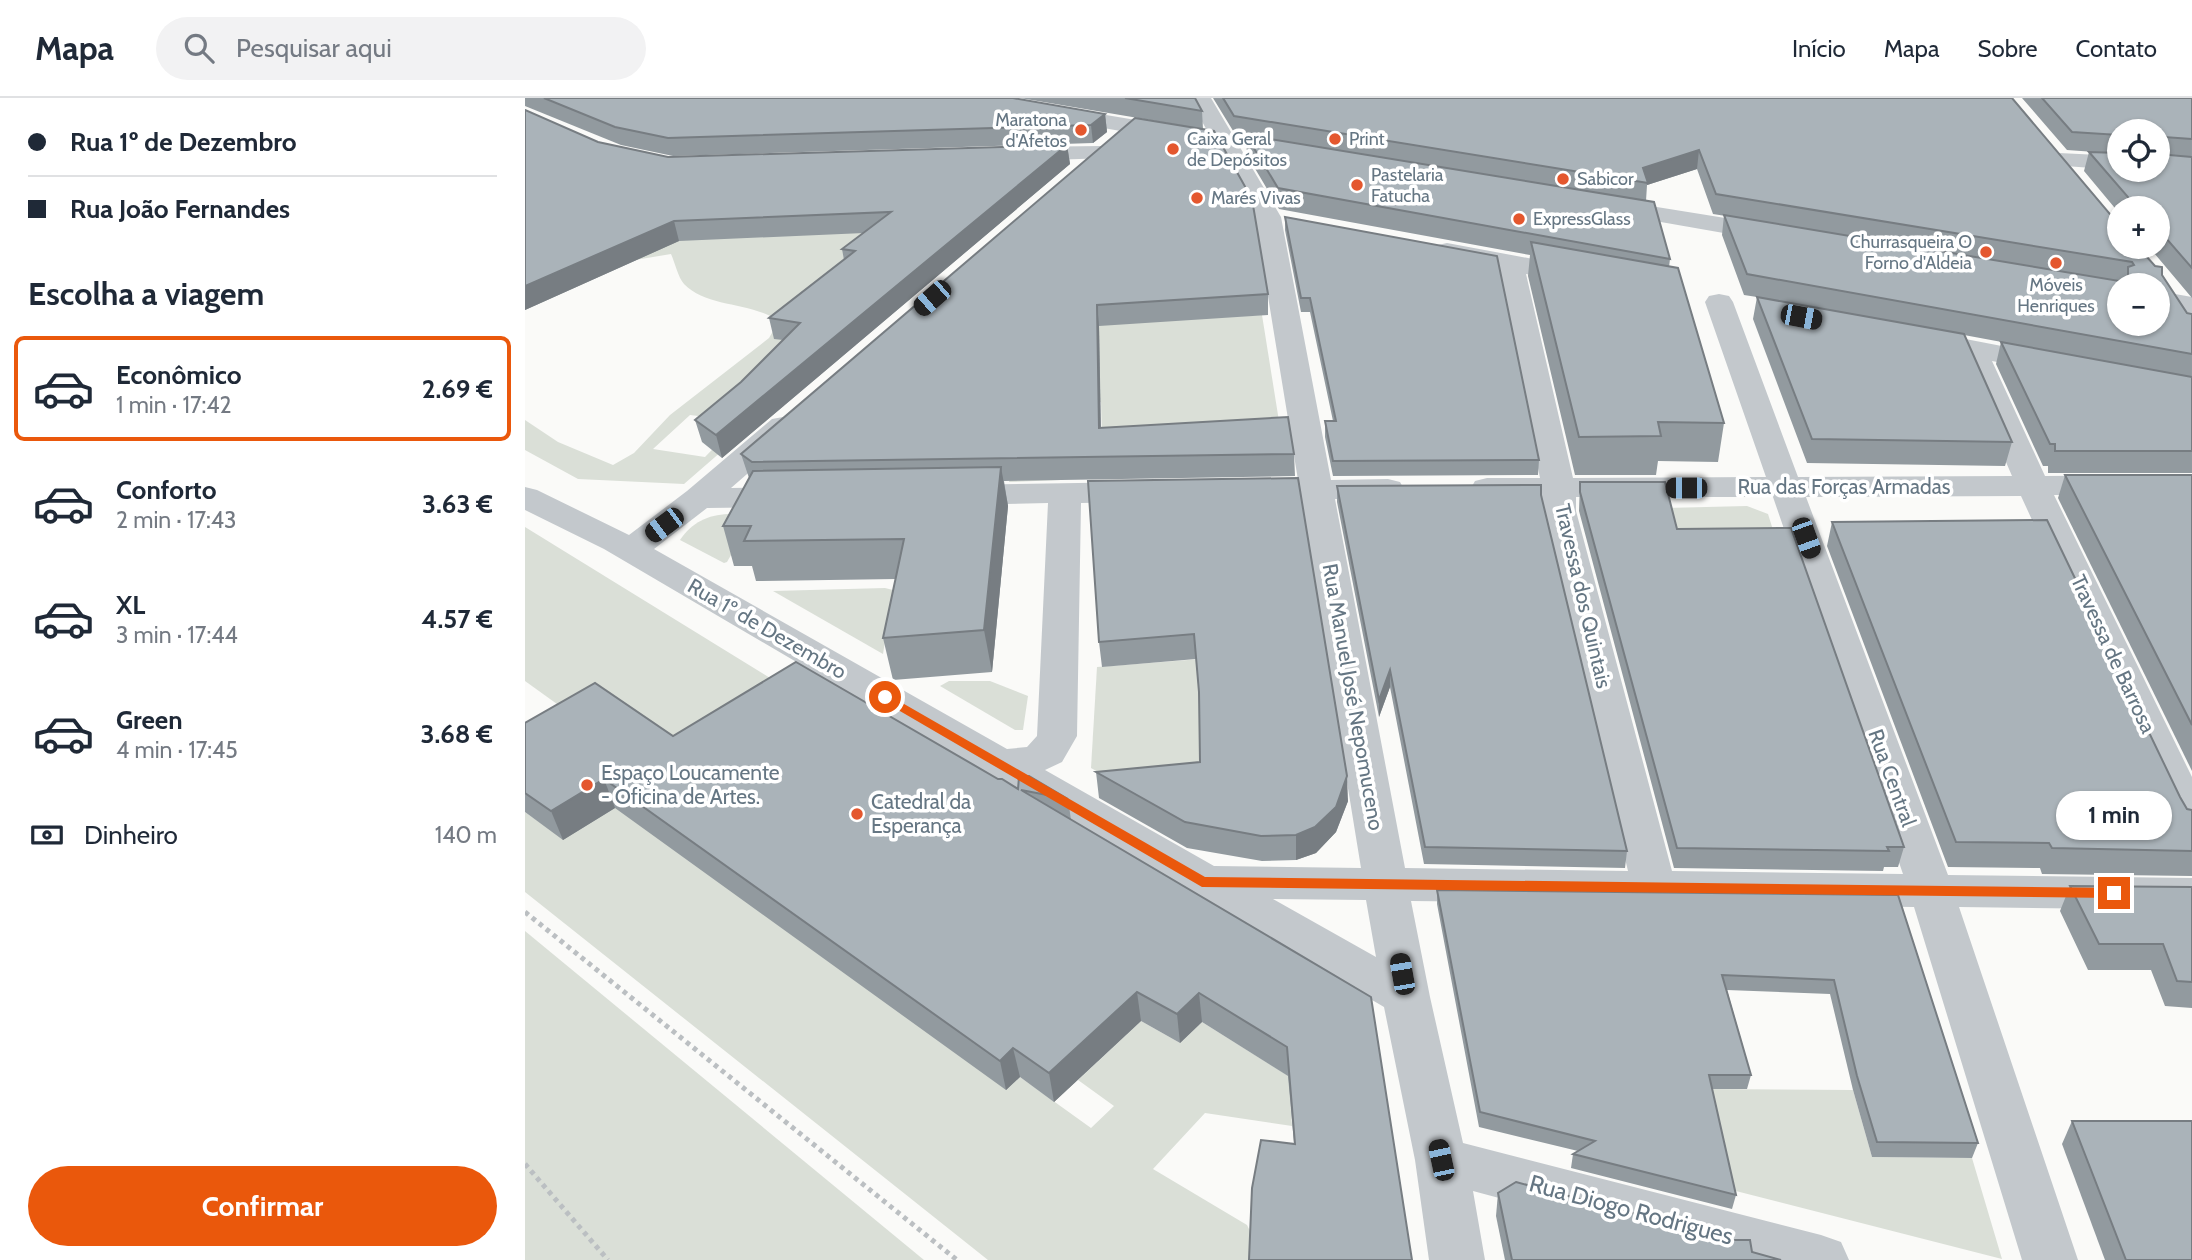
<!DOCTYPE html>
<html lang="pt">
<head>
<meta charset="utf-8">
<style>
  body { margin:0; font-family:Cabin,sans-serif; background:#f2f2f3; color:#1f2937; height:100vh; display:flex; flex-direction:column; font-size:26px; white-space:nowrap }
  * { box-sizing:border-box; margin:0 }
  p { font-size:23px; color:#747a83 }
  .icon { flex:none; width:38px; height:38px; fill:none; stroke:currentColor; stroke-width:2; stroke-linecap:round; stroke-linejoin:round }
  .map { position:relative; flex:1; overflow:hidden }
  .details { display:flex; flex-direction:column; background:#fff; width:525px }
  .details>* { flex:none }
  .banner { display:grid; align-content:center; height:154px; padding:0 28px; background:#fff }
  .tools { position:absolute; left:1582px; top:21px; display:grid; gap:14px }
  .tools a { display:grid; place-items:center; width:63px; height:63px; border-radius:50%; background:#fff; box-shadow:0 2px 5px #0004; font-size:35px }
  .end { position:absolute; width:32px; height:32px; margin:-16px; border:9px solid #ea580c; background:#fff; box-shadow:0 0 0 4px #fff }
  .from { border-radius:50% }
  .bubble { position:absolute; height:49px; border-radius:24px; background:#fff; box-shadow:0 2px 5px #0004; font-size:23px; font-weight:800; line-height:49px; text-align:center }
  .car { position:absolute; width:21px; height:42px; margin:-21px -10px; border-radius:9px; box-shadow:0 0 5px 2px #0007; background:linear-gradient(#222 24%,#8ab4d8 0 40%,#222 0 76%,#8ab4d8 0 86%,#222 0) }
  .banner b { display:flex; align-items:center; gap:24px; height:66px; font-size:26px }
  .banner b+b { border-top:2px solid #e0e1e3 }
  .banner i { width:18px; height:18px; background:#1f2937 }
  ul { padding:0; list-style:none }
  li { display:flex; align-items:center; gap:21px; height:105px; margin:0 14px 10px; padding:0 14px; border:4px solid transparent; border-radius:10px }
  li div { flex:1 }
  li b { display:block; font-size:26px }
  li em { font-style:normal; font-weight:800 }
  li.current { border-color:#ea580c }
  li>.icon { width:63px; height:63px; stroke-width:1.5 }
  h2 { padding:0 28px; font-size:32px; line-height:84px }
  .pay { display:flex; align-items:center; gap:18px; height:77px; padding:0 28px; font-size:26px }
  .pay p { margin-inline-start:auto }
  .cta { display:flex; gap:14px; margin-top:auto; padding:14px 28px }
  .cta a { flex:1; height:80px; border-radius:42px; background:#ea580c; color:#fff; font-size:28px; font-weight:800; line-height:80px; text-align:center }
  header { display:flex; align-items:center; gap:42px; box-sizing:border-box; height:98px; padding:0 35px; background:#fff; border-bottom:2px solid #e0e1e3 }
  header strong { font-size:33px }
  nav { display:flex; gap:38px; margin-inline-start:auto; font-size:24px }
  .search { width:490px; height:63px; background:#f2f2f3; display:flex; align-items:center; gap:18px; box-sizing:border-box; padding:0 24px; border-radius:38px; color:#747a83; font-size:26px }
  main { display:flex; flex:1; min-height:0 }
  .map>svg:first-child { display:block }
  .green { fill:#dadfd7 }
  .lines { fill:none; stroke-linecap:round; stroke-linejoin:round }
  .path { stroke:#bbbfc2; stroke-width:5; stroke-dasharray:4.5 4.5; stroke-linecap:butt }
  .minor { fill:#c3c8cc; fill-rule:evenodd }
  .wall { fill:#929a9f; fill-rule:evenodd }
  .shaded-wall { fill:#777d82 }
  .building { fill:#aab3b9; stroke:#777d82; stroke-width:2; fill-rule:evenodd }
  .route { fill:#ea580c }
  .poi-dot { fill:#e4572e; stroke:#fff; stroke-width:2.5 }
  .labels { text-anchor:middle; stroke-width:7; stroke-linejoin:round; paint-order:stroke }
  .far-poi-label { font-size:18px; fill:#657683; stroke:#fff; text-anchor:start }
  .street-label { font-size:21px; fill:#657683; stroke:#fff }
  .poi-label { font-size:21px; fill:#657683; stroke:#fff; text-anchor:start }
  .near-street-label { font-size:24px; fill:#657683; stroke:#fff }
</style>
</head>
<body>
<header>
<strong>Mapa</strong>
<div class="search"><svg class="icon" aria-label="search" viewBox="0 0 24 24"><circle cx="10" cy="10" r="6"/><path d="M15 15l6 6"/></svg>Pesquisar aqui</div>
<nav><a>Início</a><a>Mapa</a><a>Sobre</a><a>Contato</a></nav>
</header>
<main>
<section class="details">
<div class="banner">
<b><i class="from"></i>Rua 1º de Dezembro</b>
<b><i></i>Rua João Fernandes</b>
</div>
<h2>Escolha a viagem</h2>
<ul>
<li class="current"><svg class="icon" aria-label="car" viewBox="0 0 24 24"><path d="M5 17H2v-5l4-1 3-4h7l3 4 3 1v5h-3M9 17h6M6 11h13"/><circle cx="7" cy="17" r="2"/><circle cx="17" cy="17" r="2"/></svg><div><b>Econômico</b><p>1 min · 17:42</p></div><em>2.69 €</em></li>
<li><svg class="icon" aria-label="car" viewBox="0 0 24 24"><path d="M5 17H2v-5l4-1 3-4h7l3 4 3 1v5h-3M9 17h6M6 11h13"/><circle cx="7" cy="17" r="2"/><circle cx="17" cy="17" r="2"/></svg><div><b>Conforto</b><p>2 min · 17:43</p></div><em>3.63 €</em></li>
<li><svg class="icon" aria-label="car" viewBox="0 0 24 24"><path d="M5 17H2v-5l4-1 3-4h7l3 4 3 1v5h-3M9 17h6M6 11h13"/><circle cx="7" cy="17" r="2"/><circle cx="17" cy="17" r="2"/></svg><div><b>XL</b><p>3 min · 17:44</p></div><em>4.57 €</em></li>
<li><svg class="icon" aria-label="car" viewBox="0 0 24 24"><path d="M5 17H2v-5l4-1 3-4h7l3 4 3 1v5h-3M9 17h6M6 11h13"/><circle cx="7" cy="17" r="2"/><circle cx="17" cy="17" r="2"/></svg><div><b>Green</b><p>4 min · 17:45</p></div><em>3.68 €</em></li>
</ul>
<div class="pay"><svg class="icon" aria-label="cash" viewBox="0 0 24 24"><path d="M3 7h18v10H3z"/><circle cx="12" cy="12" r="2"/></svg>Dinheiro<p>140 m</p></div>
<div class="cta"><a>Confirmar</a></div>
</section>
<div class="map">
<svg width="1667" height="1162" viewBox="0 0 1667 1162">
  <rect width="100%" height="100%" fill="#fafaf8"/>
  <g class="green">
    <path d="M16,132L364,133L318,252L206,322L165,317L128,351L180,359L215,323L228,326L159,386L53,381L0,352V322L33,344L88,367L109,355L145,317L244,240L254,223C224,203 182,210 159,186C153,179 150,165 146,156L110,162Z"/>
    <polygon points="737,217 757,342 577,340 576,304 560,304 536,382 484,384 510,305 393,235"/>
    <polygon points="1222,408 1243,416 1253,448 1150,449 1140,410"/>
    <path d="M203,416L212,420L210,450L202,464L199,465L155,442C167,424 183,417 203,416Z"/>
    <polygon points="0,429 271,596 157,666 57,624 0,583"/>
    <polygon points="360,490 368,492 358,556 248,493"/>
    <polygon points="676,561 683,688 612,696 566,670 572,569"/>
    <polygon points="424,583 465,583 503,598 498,632 490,632 415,588"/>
    <polygon points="91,707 481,991 495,979 566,1030 589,1008 553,982 616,923 655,945 677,924 778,987 765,999 767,1028 680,1015 628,1071 722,1127 728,1139 727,1162 463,1162 0,794 0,714 38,741"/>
    <polygon points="0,833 399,1162 0,1162"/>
    <polygon points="1181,991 1328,992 1347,1059 1447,1060 1477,1161 1203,1091"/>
  </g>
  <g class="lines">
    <g class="path">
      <polyline points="0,814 432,1162"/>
      <polyline points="0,1066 83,1162"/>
    </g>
    <g class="minor">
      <polygon points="429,0 479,0 653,29 661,31 664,36 661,41 653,43 440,6 432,5"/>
      <path d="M664,0H686L756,119L806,382L863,381L875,384L879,391L875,398L863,401H810L880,770L1103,773L1017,413V400H962L950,397L946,390L950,383L962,380H1015L973,170L913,159L909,153L913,147L922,145L1056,170L1065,172L1069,178L1065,184L1056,186L1001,176L1048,380L1241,379L1180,204L1184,198L1194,196L1204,198L1208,204L1273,379L1487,378L1435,257L1384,247L1380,241L1384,235L1394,232L1534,259L1539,265L1534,271L1524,274L1467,263L1520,378L1667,377V397H1529L1667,679V738L1652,734L1646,723L1496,398L1281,399L1423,777L1667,780V812L1434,809L1553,1162H1497L1389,809L886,803L905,899L938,1045L1296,1137L1316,1144L1324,1162H1203L948,1093L960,1162H904L890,1062L859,909L79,451L0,412V389L12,392L104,437L162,393L247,321L258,319L269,321L274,328L269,335L206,390L265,389L277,392L282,399L277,406L265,409L182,410L129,451L482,651L502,649L512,638L523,405L430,407L418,404L413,397L418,390L430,387L615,384L627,387L632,394L627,401L615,404L556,405L552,638L537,664L520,672L689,768L836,770L776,402H724L712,399L708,392L712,385L724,382H773L730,119ZM1051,399H1248L1378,776L1147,773L1051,413ZM748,801L841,802L851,859Z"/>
      <polygon points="577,48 585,50 589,55 585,60 493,63 485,61 481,56 485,51 493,49"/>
      <polygon points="1534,55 1594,58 1595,72 1526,67 1522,62 1526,57"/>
      <polygon points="1082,101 1250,128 1259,131 1263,136 1259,141 1250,144 1073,113 1070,108 1073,103"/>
      <polygon points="1633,193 1667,199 1667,215 1633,209"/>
    </g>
  </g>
  <g class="wall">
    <polygon points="0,0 488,0 580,16 582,34 568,45 148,58 96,47 0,8"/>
    <polygon points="495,0 670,0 677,13 678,31"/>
    <polygon points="688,0 1487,0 1594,149 1637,177 1662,215 1667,216 1667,279 1439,237 1487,344 1480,368 1282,365 1228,221 1232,199 1219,197 1197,137 1199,117 1265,128 1188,116 1172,71 1122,87 1121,103 1145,161 1144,169 1199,325 1193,364 1133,363 1131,377 1050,377 1003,178 1005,157 754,111 722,57 721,38 710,36"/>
    <path d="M1497,0H1667V200L1624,149H1633V110H1594V115L1559,73L1564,54H1570L1542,52ZM1594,33H1633L1594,72Z"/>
    <polygon points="0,12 73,44 143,59 542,47 545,66 197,360 177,344 170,322 216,284 258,242 249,241 244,220 319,162 317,151 339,135 154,143 0,212"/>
    <polygon points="689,33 743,196 743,217 574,228 576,330 769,356 770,378 479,383 483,408 467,574 368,582 358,540 371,481 231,483 227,468 209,468 198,428 224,380 216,356"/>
    <polygon points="760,119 1014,362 1013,377 808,378 800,339 800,323 808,323 785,214 776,214 760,132"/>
    <polygon points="1476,244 1667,279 1667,375 1523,375 1523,368 1518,368 1471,266"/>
    <polygon points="1540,377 1667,377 1667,673 1533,400"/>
    <polygon points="563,383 823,703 811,734 791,755 771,762 737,763 662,750 574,700 571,674 675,664 674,598 671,561 577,569 574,544"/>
    <polygon points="1055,384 1152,431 1379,749 1373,769 1359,769 1358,773 1149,770 1054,413"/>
    <polygon points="812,388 1016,397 1102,753 1100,770 899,766 865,589 854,619 812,404"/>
    <polygon points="1307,424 1655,699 1662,711 1667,712 1667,778 1517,776 1515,770 1423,769 1302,448"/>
    <polygon points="0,625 148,638 473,681 493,691 543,701 546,722 846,899 887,1162 769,1045 763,978 677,924 655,945 616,923 529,1004 495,979 481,992 90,710 38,742 0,714"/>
    <polygon points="1545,788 1667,789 1667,910 1640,908 1626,872 1563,872 1535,813"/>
    <polygon points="912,792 1373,797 1453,1045 1447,1060 1347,1059 1328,992 1305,896 1202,892 1226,977 1222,991 1187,991 1211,1097 1207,1111 1046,1070 1048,1056 1053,1053 954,1029 912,806"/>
    <polygon points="1547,1023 1667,1162 1580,1162 1537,1046"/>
    <polygon points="973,1095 1227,1154 1256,1162 980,1162 971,1118"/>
  </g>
  <g class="shaded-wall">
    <polygon points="580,16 582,34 568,45 566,27"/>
    <polygon points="542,47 545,66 197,360 191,337"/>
    <polygon points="1174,52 1172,71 1122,87 1118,70"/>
    <polygon points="149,123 154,143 0,212 0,188"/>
    <polygon points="572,207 574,228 576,352 574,330"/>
    <polygon points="476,369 483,408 467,574 459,532"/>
    <polygon points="865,572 865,589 854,619 854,602"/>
    <polygon points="822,678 823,703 811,734 791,755 771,762 771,737"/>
    <polygon points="79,681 90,710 38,742 26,713"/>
    <polygon points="612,894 616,923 529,1004 524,975"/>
    <polygon points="674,895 677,924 655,945 652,916"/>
    <polygon points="488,950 495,979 481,992 475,963"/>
  </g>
  <g class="building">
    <polygon points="19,0 488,0 580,16 566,27 143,40 90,29"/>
    <polygon points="600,0 670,0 677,13"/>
    <path d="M698,0H1487L1589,121L1594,123V149H1613L1630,168L1637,169V177L1662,215L1667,216V256L1222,176L1199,117L1600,184L1603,181V169L1609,167L1607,164L1191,96L1174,52L1118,70L1123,85L709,18ZM1594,187H1633V226H1594Z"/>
    <polygon points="1517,0 1667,0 1667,41 1639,39 1636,42 1636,51 1633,52 1633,33 1594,33 1594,37 1547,34"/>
    <polygon points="0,12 73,44 143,59 542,47 191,337 170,322 216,284 275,225 244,220 330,153 317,151 366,114 149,123 0,188"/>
    <polygon points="610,20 689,33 727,101 743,196 572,207 574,330 763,319 769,356 227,364 216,356"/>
    <polygon points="721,37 1129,104 1145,161 753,90"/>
    <polygon points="1564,54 1594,55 1594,72 1633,72 1633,56 1667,59 1667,170 1633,131 1633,110 1603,110 1603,99"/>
    <polygon points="760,119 972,158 1014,362 808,363 800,323 811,323 785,200 776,200"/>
    <polygon points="1006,144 1153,170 1199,325 1133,324 1136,338 1054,339"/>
    <polygon points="1232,199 1439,236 1487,344 1287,341"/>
    <polygon points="1476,244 1667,279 1667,353 1530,353 1530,346 1525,346"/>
    <polygon points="476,369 459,532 358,540 379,441 219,443 226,428 198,428 228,373"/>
    <polygon points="1540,377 1667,377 1667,627"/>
    <polygon points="773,380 822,678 811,709 790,729 771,737 736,738 660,724 571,674 675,664 674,594 669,536 574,544 563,383"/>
    <polygon points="1055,384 1140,384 1152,431 1266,430 1379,749 1362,749 1364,753 1152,750 1055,394"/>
    <polygon points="1016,387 1016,397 1102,753 900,749 865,572 854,602 812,388"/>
    <polygon points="1522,422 1655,699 1662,711 1667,712 1667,753 1527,750 1524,745 1431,744 1307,424"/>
    <polygon points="271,564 473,681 477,681 493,691 494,679 504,678 543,701 496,692 846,899 887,1162 724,1162 727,1090 736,1042 770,1046 762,949 674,895 652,916 612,894 524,975 488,950 475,963 79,681 26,713 0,695 0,625 70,585 148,638"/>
    <polygon points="1545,788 1667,789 1667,884 1652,883 1638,846 1574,846"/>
    <polygon points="912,792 1373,797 1453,1045 1352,1044 1332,978 1309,882 1197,877 1226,977 1184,977 1211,1097 1048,1056 1070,1043 955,1014"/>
    <polygon points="1547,1023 1667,1023 1667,1162 1601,1162"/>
    <polygon points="991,1084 1208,1142 1225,1142 1227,1154 1256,1162 987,1162 973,1095"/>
  </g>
  <polygon class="route" points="360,595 680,779 1589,790 1595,795 1589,800 677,789 356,602 356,596"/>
  <g class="poi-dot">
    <circle cx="556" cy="32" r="7"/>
    <circle cx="810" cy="41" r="7"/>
    <circle cx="648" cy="51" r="7"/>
    <circle cx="1038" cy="81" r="7"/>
    <circle cx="832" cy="87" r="7"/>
    <circle cx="672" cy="100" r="7"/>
    <circle cx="994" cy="121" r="7"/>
    <circle cx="1461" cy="154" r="7"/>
    <circle cx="1531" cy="165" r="7"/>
    <circle cx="62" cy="687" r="7"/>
    <circle cx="332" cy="716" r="7"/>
  </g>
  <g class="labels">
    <g class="far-poi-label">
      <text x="542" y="28" text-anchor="end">Maratona<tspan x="542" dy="21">d'Afetos</tspan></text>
      <text x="662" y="47">Caixa Geral<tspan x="662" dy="21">de Depósitos</tspan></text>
      <text x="824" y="47">Print</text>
      <text x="846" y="83">Pastelaria<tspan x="846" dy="21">Fatucha</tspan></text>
      <text x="1052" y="87">Sabicor</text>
      <text x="686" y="106">Marés Vivas</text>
      <text x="1008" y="127">ExpressGlass</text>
      <text x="1447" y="150" text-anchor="end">Churrasqueira O<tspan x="1447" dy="21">Forno d'Aldeia</tspan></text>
      <text x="1531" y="193" text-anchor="middle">Móveis<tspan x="1531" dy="21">Henriques</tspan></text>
    </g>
    <g class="street-label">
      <text x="1319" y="396">Rua das Forças Armadas</text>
      <text transform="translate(1058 498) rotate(77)" y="7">Travessa dos Quintais</text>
      <text transform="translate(242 531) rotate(30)" y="7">Rua 1º de Dezembro</text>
      <text transform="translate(1588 556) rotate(65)" y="7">Travessa de Barrosa</text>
      <text transform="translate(828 599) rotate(80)" y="7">Rua Manuel José Nepomuceno</text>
      <text transform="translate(1367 680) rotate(70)" y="7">Rua Central</text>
    </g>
    <g class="poi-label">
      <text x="76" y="682">Espaço Loucamente<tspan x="76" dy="24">- Oficina de Artes.</tspan></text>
      <text x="346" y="711">Catedral da<tspan x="346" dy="24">Esperança</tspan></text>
    </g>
    <g class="near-street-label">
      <text transform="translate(1106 1112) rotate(15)" y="8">Rua Diogo Rodrigues</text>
    </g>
  </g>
</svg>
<div class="tools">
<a><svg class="icon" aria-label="locate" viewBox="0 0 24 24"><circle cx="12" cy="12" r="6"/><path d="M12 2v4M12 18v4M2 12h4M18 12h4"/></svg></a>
<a>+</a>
<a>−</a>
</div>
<i class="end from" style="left:360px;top:599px"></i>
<i class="end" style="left:1589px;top:795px"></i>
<div class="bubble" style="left:1531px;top:693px;width:116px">1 min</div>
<i class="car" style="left:407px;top:200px;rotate:229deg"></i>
<i class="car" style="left:1276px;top:219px;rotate:101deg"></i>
<i class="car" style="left:1161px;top:390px;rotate:270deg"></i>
<i class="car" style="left:139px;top:427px;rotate:233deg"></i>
<i class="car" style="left:1281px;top:440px;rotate:160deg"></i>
<i class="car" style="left:877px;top:876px;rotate:350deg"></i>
<i class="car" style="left:916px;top:1062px;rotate:348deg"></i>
</div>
</main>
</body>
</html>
